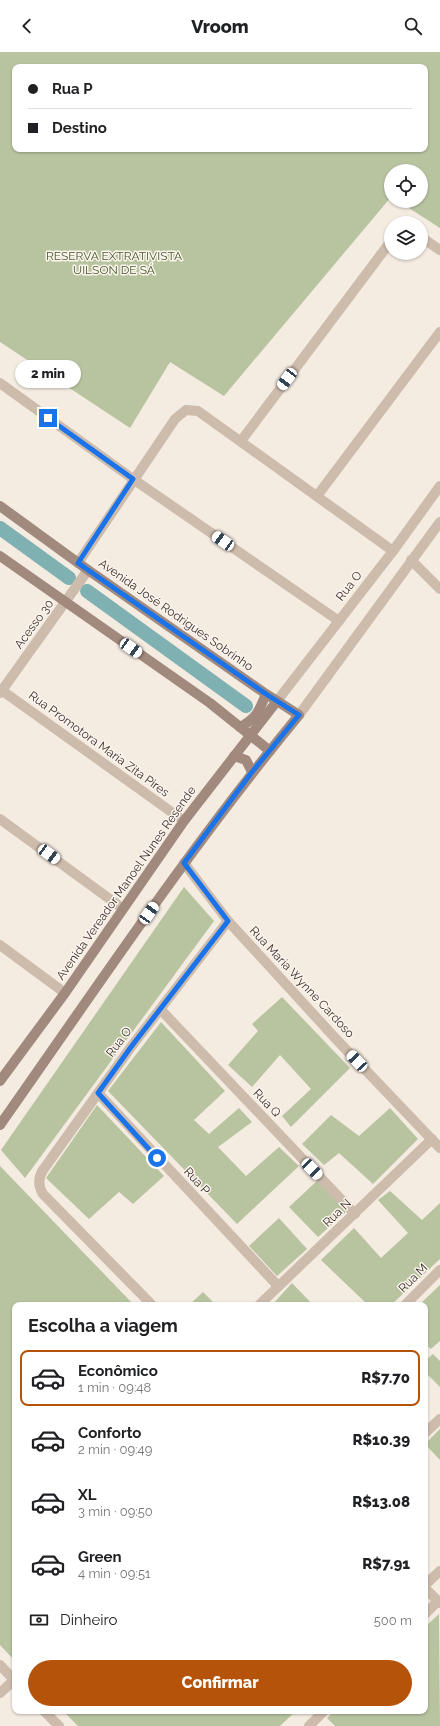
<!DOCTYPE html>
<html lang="pt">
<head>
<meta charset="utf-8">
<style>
  body { margin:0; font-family:Raleway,sans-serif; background:#f6f6f6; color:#202124; height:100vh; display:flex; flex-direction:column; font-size:15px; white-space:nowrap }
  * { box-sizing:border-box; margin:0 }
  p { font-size:13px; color:#757577 }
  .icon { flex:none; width:22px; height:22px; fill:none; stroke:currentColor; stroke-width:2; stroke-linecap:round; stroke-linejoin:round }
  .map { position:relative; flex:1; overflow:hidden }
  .details { position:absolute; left:12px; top:1250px; width:416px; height:412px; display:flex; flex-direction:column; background:#fff; border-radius:8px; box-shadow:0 1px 3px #0004 }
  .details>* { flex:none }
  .hud { position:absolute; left:12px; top:12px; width:416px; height:88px; border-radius:8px; box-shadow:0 1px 3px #0004; display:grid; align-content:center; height:88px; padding:0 16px; background:#fff }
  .buttons { position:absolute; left:384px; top:112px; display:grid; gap:8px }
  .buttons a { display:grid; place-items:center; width:44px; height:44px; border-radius:50%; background:#fff; box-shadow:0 1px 3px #0004; font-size:20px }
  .end { position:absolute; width:18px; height:18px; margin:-9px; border:5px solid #1a73e8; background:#fff; box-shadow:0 0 0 2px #fff }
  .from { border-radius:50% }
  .bubble { position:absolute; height:28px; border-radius:14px; background:#fff; box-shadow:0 1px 3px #0004; font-size:13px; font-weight:800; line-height:28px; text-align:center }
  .car { position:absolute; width:12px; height:24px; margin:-12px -6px; border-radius:5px; box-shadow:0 0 3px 1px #0007; background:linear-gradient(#fff 24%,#345 0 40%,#fff 0 76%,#345 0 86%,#fff 0) }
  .hud b { display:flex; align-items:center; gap:14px; height:38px; font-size:15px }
  .hud b+b { border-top:1px solid #e0e0e0 }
  .hud i { width:10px; height:10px; background:#202124 }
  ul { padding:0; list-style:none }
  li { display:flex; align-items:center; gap:12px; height:56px; margin:0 8px 6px; padding:0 8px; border:2px solid transparent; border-radius:8px }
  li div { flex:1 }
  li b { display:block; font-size:15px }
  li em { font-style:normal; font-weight:800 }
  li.active { border-color:#b45309 }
  li>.icon { width:36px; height:36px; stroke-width:1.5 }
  h2 { padding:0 16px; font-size:18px; line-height:48px }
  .pay { display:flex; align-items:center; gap:10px; height:44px; padding:0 16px; font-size:15px }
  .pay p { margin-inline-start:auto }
  .cta { display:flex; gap:8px; margin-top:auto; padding:8px 16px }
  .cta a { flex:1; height:46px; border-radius:24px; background:#b45309; color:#fff; font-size:16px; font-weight:800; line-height:46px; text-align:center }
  header { display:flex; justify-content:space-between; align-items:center; height:52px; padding:0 16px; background:#fff; font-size:18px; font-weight:800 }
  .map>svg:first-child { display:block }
  .green { fill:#b8c4a0; fill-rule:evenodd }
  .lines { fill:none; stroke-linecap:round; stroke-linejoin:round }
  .canal { stroke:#7fb0b2; stroke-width:14 }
  .street { stroke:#cdbbac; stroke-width:10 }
  .secondary { stroke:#a18a7d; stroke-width:10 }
  .route { stroke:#1a73e8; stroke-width:5 }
  .labels { text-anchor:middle; stroke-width:3; stroke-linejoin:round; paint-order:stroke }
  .park-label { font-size:12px; fill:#4a5a2e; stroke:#fbf5ee }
  .street-label { font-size:12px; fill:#3b302b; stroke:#fbf5ee }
</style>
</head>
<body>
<header><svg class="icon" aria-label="back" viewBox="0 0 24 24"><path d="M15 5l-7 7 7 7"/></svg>Vroom<svg class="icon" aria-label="search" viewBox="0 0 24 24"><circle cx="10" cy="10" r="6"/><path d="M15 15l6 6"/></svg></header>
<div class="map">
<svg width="440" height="1674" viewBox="0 0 440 1674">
  <rect width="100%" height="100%" fill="#f4ebe1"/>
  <g class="green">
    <path d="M0,0H440V176L398,149H421V119H391V145L224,344L170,310L130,376L0,290ZM15,15H425V97H15Z"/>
    <polygon points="184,835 214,869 25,1126 1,1098"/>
    <polygon points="282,945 350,1016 291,1075 282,1064 311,1037 280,1003 252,1035 228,1013 258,979 252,972"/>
    <polygon points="161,970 225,1039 194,1068 209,1082 239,1056 252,1070 218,1095 246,1124 279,1095 299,1114 237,1172 108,1039"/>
    <polygon points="97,1053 164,1124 133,1152 119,1140 89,1167 46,1126"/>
    <polygon points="390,1056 418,1087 373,1132 339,1101 324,1113 302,1092 331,1063 359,1084"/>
    <polygon points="0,1114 134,1253 15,1253 15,1609 0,1593"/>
    <polygon points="319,1127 348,1158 318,1185 289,1155"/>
    <polygon points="390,1139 422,1168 440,1151 440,1207 391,1253 368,1253 321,1208 354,1176 381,1206 408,1181 378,1148"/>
    <polygon points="279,1166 307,1197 277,1224 249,1194"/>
    <polygon points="292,1231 313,1253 272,1253"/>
    <polygon points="440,1233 440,1289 431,1297 425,1292 425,1253 419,1253"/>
    <polygon points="203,1240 216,1253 189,1253"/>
    <polygon points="433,1302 440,1309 440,1335 425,1320 425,1309"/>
    <polygon points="440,1377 440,1408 425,1392"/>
    <polygon points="439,1562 440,1674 335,1674 327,1666 334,1659 425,1659 425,1575"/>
    <polygon points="63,1659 296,1659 280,1674 78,1674"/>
  </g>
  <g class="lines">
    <g class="canal">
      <polyline points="0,476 69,526"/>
      <polyline points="87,539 246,654"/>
    </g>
    <g class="street">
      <polyline points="421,185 440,198"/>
      <polyline points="0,331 133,427 339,569"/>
      <polyline points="241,389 391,189"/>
      <polyline points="317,444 440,280"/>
      <polyline points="411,508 440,537"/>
      <polyline points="78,511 175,367 186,358 198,359 393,499"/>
      <polyline points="0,637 184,769"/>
      <polyline points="0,641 88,518"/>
      <polyline points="277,649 393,499 440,434"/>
      <polyline points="299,663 440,470"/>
      <polyline points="0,767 122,856"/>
      <polyline points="184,811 228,869 336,987 440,1096"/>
      <polyline points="0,893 65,941"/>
      <polyline points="161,958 355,1162"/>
      <polyline points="98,1041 278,1234"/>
      <path d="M152,1253L43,1142C38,1134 38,1126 43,1118L131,995L228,869"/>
      <polyline points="259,1253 432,1087"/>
      <polyline points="405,1253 440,1218"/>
      <polyline points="425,1381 440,1367"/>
      <polyline points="425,1533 440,1519"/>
      <polyline points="425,1536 440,1551"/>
      <polyline points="425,1562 438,1549"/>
      <polyline points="0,1613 15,1629"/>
      <polyline points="0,1641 14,1628"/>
      <polyline points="44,1659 59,1674"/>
      <polyline points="309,1674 324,1659"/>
    </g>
    <g class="secondary">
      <path d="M0,454L88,518L266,642L299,663C191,794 97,935 0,1073"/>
      <polyline points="0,504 210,651 270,699"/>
      <path d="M240,675C257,666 259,659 266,642"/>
      <polyline points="234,704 246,708 252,720"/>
      <polyline points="0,1029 65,941 184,769 277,649"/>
    </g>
  </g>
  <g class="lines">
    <polyline class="route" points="48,366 133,427 78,511 266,642 299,663 252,720 184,811 228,869 131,995 98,1041 157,1106"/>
  </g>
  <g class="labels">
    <g class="park-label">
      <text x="114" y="208">RESERVA EXTRATIVISTA<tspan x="114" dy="14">UILSON DE SÁ</tspan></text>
    </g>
    <g class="street-label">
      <text transform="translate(349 534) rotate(-52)" y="4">Rua O</text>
      <text transform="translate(176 563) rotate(35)" y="4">Avenida José Rodrigues Sobrinho</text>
      <text transform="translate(34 572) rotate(-54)" y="4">Acesso 30</text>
      <text transform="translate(99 692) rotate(36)" y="4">Rua Promotora Maria Zita Pires</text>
      <text transform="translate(126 831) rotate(-55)" y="4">Avenida Vereador Manoel Nunes Resende</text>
      <text transform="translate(302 930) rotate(47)" y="4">Rua Maria Wynne Cardoso</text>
      <text transform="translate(119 990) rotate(-53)" y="4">Rua O</text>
      <text transform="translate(267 1051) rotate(46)" y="4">Rua Q</text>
      <text transform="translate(197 1129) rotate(47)" y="4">Rua P</text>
      <text transform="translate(337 1161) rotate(-44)" y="4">Rua N</text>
      <text transform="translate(413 1226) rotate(-45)" y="4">Rua M</text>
    </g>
  </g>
</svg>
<div class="buttons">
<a><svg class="icon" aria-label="locate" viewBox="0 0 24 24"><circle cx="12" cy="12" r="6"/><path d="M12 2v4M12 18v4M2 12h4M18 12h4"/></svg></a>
<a><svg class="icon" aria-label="layers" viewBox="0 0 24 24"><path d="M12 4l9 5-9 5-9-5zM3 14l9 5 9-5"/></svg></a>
</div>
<i class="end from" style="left:157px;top:1106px"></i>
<i class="end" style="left:48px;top:366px"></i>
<div class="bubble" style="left:15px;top:308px;width:66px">2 min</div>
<i class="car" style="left:287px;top:327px;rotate:217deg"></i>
<i class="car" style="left:223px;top:489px;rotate:305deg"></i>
<i class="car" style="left:131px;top:596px;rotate:125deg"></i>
<i class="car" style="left:49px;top:802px;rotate:126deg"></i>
<i class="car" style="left:149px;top:861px;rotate:35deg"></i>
<i class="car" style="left:357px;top:1009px;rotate:317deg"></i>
<i class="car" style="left:312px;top:1117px;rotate:136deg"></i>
<div class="hud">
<b><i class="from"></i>Rua P</b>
<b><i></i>Destino</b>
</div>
<section class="details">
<h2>Escolha a viagem</h2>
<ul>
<li class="active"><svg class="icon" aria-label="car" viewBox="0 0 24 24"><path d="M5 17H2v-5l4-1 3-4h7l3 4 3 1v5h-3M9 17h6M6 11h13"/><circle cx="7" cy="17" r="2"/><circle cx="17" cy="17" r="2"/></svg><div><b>Econômico</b><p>1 min · 09:48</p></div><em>R$7.70</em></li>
<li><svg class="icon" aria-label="car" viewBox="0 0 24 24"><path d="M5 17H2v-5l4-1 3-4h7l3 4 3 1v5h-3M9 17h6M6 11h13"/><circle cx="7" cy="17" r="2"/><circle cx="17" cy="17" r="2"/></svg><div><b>Conforto</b><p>2 min · 09:49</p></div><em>R$10.39</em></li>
<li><svg class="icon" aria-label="car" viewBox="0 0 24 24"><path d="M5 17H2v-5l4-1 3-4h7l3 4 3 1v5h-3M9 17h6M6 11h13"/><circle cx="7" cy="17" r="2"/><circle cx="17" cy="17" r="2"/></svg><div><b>XL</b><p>3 min · 09:50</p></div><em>R$13.08</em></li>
<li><svg class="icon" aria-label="car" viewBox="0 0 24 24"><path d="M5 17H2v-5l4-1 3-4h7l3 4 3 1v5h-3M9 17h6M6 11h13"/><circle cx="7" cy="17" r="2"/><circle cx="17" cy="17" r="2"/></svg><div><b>Green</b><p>4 min · 09:51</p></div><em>R$7.91</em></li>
</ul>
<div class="pay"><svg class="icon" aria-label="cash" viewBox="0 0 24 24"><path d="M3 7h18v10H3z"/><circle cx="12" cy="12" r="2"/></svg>Dinheiro<p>500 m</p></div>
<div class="cta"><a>Confirmar</a></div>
</section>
</div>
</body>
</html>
